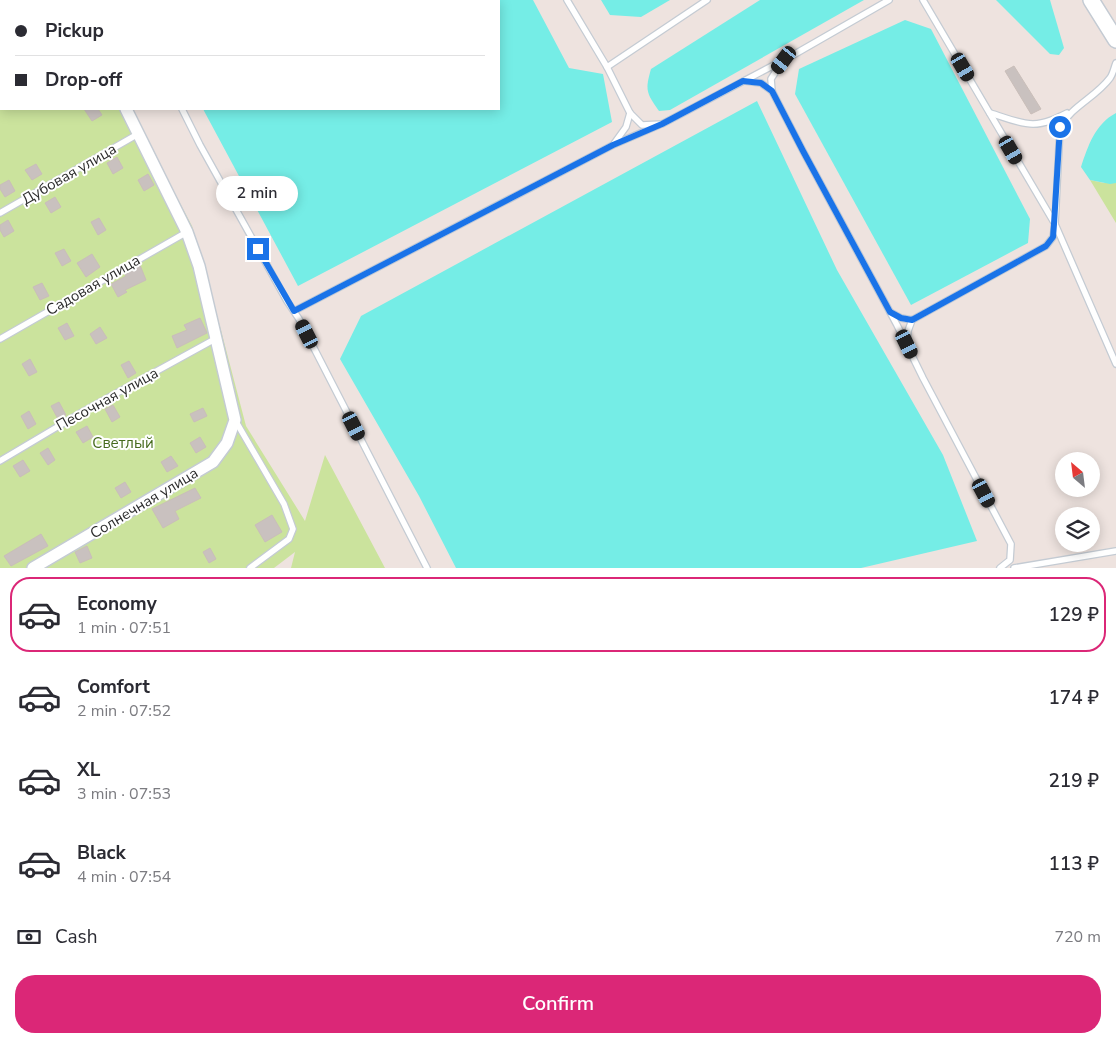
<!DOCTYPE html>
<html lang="en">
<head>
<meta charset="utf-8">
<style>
  body { margin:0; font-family:"Nunito Sans",sans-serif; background:#f2f2f3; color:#2b2b33; height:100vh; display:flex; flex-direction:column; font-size:19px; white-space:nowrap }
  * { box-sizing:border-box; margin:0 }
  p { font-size:16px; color:#7c7c81 }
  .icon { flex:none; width:28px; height:28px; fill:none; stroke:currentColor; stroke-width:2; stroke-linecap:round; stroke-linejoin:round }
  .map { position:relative; height:568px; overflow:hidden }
  .side { display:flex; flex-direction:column; background:#fff; flex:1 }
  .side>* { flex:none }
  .hud { position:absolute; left:0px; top:0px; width:500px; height:110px; box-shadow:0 2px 12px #0003; display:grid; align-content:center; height:110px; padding:0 15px; background:#fff }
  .needle { width:32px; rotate:332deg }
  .tools { position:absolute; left:1055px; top:452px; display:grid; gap:10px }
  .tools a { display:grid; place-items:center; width:45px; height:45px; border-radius:50%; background:#fff; box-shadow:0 2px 12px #0003; font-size:25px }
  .end { position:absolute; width:22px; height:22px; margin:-11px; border:6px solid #1a73e8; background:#fff; box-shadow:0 0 0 2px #fff }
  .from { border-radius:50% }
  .bubble { position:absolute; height:35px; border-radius:18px; background:#fff; box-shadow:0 2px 12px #0003; font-size:16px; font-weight:600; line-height:35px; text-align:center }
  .car { position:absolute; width:15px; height:30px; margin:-15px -8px; border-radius:6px; box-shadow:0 0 4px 1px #0007; background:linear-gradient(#222 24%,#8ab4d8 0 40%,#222 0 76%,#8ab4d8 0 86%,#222 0) }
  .hud b { display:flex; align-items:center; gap:18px; height:48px; font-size:19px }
  .hud b+b { border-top:1px solid #e1e1e2 }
  .hud i { width:12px; height:12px; background:#2b2b33 }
  ul { padding:9px 0 0; list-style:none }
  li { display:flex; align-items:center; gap:15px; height:75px; margin:0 10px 8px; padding:0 5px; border:2px solid transparent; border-radius:20px }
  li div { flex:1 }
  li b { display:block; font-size:19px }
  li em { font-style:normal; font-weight:600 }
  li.current { border-color:#db2777 }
  li>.icon { width:45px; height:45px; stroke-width:1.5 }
  .pay { display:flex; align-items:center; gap:12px; height:55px; padding:0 15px; font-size:19px }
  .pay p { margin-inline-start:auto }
  .cta { display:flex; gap:10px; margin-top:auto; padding:10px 15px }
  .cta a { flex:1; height:58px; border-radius:20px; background:#db2777; color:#fff; font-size:20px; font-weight:600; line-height:58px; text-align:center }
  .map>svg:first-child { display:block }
  .green { fill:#cbe39d }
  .water { fill:#75ede6 }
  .building { fill:#c9c1bf; stroke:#c9beb9 }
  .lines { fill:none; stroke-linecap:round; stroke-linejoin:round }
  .service-casing { stroke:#c4cbd3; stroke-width:8 }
  .minor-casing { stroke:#c4cbd3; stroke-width:14 }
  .tertiary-casing { stroke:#c4cbd3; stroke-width:18 }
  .service { stroke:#fff; stroke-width:5.5 }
  .minor { stroke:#fff; stroke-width:11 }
  .tertiary { stroke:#fff; stroke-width:15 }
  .route { stroke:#1a73e8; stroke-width:6 }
  .labels { text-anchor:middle; stroke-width:4; stroke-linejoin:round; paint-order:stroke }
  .street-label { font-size:15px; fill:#2d2d2d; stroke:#fff }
  .park-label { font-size:15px; fill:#456a1c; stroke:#fff }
</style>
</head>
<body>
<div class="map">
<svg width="1116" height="568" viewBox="0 0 1116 568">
  <rect width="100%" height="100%" fill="#eee3df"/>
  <g class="green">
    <polygon points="0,0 73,0 74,1 1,1 1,109 130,109 192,226 206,273 246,426 305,521 325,455 385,568 291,568 295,552 274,568 0,568"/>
    <polygon points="1090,180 1104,183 1116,183 1116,223"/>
  </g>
  <g class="water">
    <polygon points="161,0 533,0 569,68 603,74 612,122 298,286 203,109 499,109 499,1"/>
    <polygon points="601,0 670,0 641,17 610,15"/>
    <path d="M760,0H864L670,110L659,111C646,93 645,90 651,69Z"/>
    <polygon points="996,0 1050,0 1064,48 1059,55 1050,54"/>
    <polygon points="905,20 931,29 1030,219 1028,243 911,305 795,94 799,69"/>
    <polygon points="757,101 837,270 943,455 977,541 861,568 456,568 419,496 340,359 361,316"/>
    <path d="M1116,113V183L1110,184L1090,180L1081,167C1088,146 1095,124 1116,113Z"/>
  </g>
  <g class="building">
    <polygon points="1014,66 1041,109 1031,114 1005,71"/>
    <polygon points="84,109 98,109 102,115 92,121"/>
    <polygon points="117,157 123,168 113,174 107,163"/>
    <polygon points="36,164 42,174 32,180 25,170"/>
    <polygon points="148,174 154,185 144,191 138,180"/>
    <polygon points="9,180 15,191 5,197 0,189 0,185"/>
    <polygon points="55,197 61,207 51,213 45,203"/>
    <polygon points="99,218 106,230 98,235 91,222"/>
    <polygon points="8,220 14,231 4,237 0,230 0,225"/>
    <polygon points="64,249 71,261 62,266 55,253"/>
    <polygon points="92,254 100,267 86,277 77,263"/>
    <polygon points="140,265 146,280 125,290 127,292 118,297 111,284 126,276 124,273"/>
    <polygon points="42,283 49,296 40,300 33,287"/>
    <polygon points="200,318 207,333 177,348 172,336 187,330 184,325"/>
    <polygon points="67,323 74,336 65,340 58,328"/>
    <polygon points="100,327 107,338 96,344 90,334"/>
    <polygon points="30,359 37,372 29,376 22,364"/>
    <polygon points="129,361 136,373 128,378 121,365"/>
    <polygon points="59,402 66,415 58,419 51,406"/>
    <polygon points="113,405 120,417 112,422 105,409"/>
    <polygon points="203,408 207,416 194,422 190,414"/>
    <polygon points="29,411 36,424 28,429 21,416"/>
    <polygon points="87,426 93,437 83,443 76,432"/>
    <polygon points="200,437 206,447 196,453 190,443"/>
    <polygon points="48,448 55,460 48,465 40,453"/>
    <polygon points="171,456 178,466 167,472 161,462"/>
    <polygon points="23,460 30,471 20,477 13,466"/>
    <polygon points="125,482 131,492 121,498 115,488"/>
    <polygon points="195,488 201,498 175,511 179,519 163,528 152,509"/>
    <polygon points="272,515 282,532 265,542 255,525"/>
    <polygon points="41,534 48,546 11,566 4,556"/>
    <polygon points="87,546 92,558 80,563 75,552"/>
    <polygon points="210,548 216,559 209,563 203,552"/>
  </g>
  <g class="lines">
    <defs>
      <g id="service">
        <polyline points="130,0 131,1"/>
        <polyline points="567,0 607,67 630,113 642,125 662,124 795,54 889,0"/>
        <polyline points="783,60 771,79 772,91 803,151 897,325 923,378 1011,544 1010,560 1000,568"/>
        <path d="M1116,63C1114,68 1113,74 1110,78C1096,97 1072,106 1060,127L1055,224L1116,364"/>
        <polyline points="607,67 707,0"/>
        <polyline points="745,81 761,83 772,91"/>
        <polyline points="0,86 1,86"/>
        <polyline points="182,109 200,145 287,301 299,319 427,568"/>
        <path d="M990,113C1004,117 1019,124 1033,124C1045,124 1057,118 1067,113"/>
        <polyline points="615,144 659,125"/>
        <polyline points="0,213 138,134"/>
        <polyline points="294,311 613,145 626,127 630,113"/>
        <polyline points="890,312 901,318 912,320 1046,246 1053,237 1055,224 923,0"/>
        <polyline points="0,339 187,232"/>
        <polyline points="907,344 908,331 912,320"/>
        <polyline points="235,420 284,504 293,529 289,539 250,568"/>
        <polyline points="0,461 84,411 215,339"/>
        <polyline points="1014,568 1116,551"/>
      </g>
      <g id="minor">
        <polyline points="64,0 65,1"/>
        <polyline points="33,568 213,462 227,443 235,420 199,266 187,232 126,109"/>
      </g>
      <polyline id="tertiary" points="1091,0 1116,40"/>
    </defs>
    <use href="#service" class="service-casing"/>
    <use href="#minor" class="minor-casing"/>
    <use href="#tertiary" class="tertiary-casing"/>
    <use href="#service" class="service"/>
    <use href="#minor" class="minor"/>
    <use href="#tertiary" class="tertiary"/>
  </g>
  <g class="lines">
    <polyline class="route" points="258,249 294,311 613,145 662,124 743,81 761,83 772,91 803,151 890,312 901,318 912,320 1046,246 1053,237 1054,224 1060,127"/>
  </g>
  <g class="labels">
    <g class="street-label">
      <text transform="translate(69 174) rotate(-30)" y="5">Дубовая улица</text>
      <text transform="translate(93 285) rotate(-30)" y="5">Садовая улица</text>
      <text transform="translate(107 399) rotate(-29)" y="5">Песочная улица</text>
      <text transform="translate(144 503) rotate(-31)" y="5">Солнечная улица</text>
    </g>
    <g class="park-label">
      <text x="123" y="448">Светлый</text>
    </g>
  </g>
</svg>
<div class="tools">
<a><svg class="needle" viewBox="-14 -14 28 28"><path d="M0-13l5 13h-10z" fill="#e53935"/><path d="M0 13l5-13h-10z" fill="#7c7c81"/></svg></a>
<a><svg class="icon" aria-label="layers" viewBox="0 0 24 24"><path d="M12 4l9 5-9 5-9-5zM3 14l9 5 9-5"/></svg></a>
</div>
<i class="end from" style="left:1060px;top:127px"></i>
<i class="end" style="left:258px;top:249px"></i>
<div class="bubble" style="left:216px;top:176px;width:82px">2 min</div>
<i class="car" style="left:784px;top:60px;rotate:217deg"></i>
<i class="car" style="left:963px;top:67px;rotate:150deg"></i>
<i class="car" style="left:1011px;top:150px;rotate:150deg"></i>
<i class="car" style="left:307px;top:334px;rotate:333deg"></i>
<i class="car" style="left:907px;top:344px;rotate:154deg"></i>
<i class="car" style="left:354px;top:426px;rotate:153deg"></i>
<i class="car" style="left:984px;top:493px;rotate:152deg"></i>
<div class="hud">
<b><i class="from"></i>Pickup</b>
<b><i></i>Drop-off</b>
</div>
</div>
<section class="side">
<ul>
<li class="current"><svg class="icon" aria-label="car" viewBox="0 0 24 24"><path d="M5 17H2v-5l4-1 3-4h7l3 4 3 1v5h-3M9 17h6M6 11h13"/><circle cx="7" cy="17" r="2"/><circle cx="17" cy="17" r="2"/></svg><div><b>Economy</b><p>1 min · 07:51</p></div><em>129 ₽</em></li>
<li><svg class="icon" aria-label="car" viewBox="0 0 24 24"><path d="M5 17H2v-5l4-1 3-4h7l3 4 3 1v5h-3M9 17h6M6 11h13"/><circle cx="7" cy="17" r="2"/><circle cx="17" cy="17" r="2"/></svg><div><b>Comfort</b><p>2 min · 07:52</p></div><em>174 ₽</em></li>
<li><svg class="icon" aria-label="car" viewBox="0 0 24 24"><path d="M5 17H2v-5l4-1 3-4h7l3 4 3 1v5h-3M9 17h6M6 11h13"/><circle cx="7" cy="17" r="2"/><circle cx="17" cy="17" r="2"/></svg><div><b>XL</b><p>3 min · 07:53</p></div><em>219 ₽</em></li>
<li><svg class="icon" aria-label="car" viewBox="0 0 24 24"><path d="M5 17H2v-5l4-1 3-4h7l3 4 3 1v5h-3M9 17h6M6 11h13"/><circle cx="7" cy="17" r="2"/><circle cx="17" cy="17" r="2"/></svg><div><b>Black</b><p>4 min · 07:54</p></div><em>113 ₽</em></li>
</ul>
<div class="pay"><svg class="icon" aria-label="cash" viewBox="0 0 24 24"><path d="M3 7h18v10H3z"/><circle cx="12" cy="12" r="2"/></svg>Cash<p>720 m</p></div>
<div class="cta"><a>Confirm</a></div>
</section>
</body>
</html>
